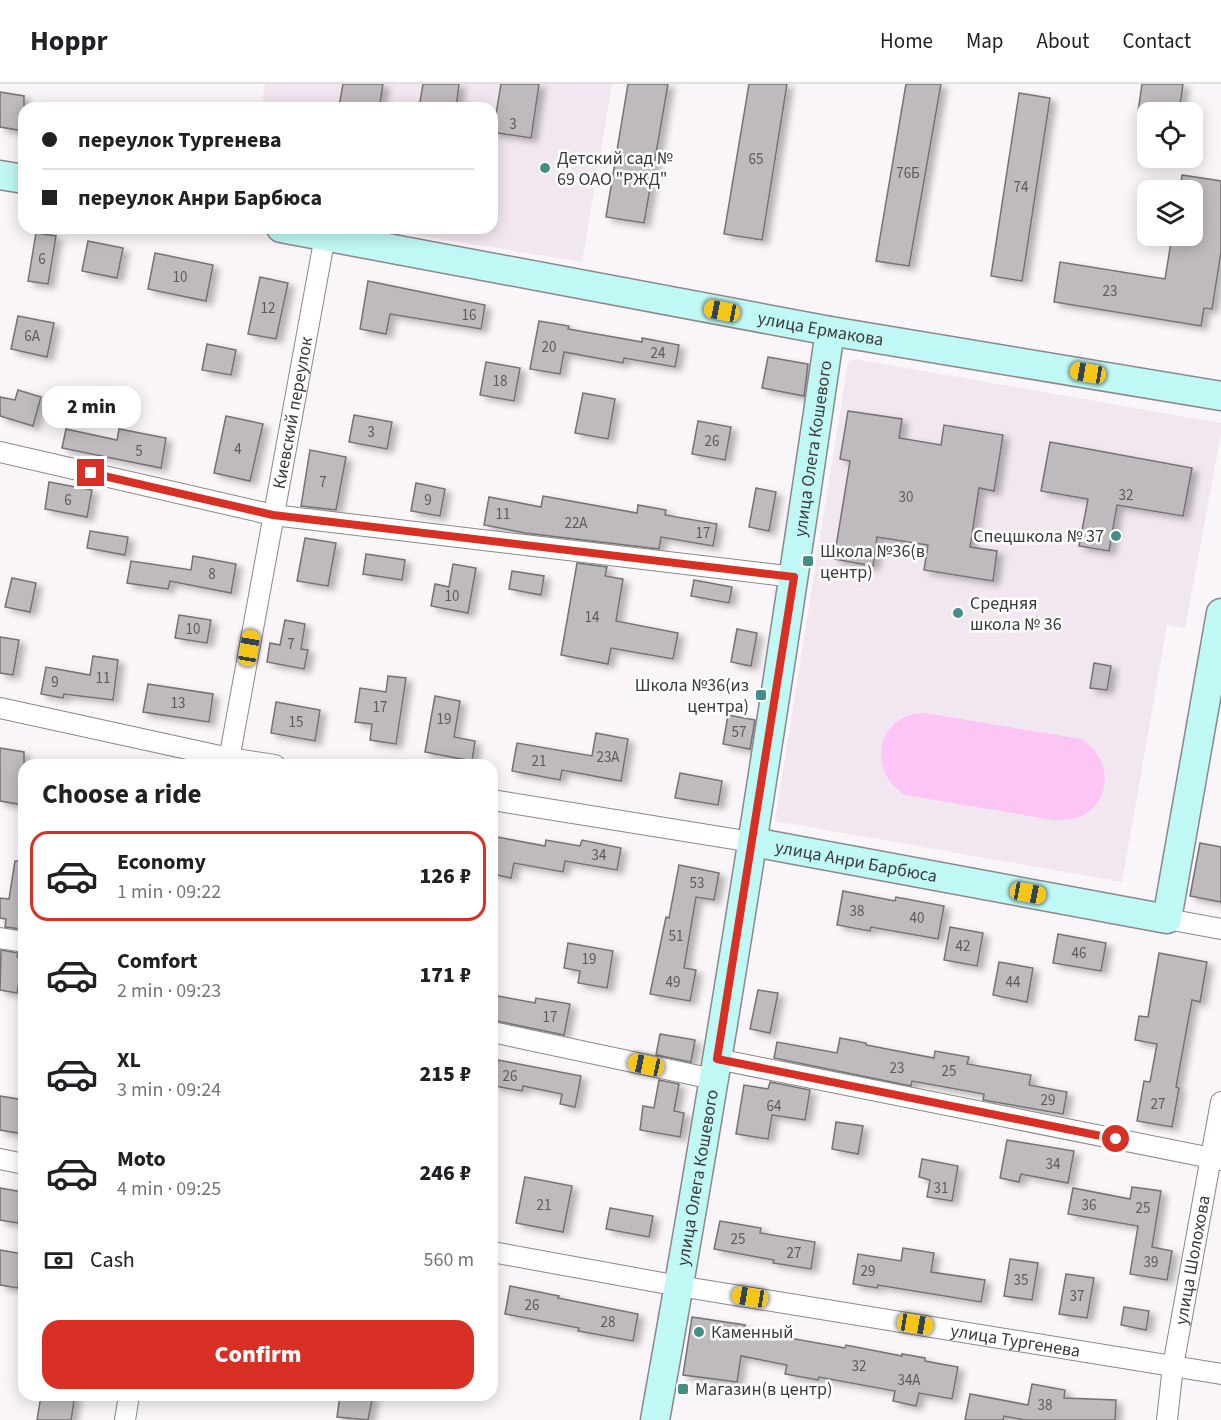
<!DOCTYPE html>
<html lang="en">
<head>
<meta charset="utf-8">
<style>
  body { margin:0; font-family:"Source Sans 3",sans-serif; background:#f2f2f2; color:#202124; height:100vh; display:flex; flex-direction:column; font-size:22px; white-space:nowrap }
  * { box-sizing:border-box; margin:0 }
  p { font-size:20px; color:#757577 }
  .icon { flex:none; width:33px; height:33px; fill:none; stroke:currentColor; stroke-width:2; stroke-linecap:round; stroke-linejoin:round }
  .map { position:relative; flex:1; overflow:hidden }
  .side { position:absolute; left:18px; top:675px; width:480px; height:642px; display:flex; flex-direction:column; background:#fff; border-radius:18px; box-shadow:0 3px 15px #0003 }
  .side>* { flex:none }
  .banner { position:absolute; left:18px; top:18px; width:480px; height:132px; border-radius:18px; box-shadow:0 3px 15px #0003; display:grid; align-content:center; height:132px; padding:0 24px; background:#fff }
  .buttons { position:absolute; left:1137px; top:18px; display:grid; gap:12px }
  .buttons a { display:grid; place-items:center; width:66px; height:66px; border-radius:12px; background:#fff; box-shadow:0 3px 15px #0003; font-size:30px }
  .end { position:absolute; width:27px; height:27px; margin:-14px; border:8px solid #d93025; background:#fff; box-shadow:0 0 0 3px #fff }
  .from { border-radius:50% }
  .bubble { position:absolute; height:42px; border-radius:18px; background:#fff; box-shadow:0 3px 15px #0003; font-size:20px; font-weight:800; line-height:42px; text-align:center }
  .car { position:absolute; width:18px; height:36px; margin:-18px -9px; border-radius:8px; box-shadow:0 0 4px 2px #0007; background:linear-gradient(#f5c518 24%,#345 0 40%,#f5c518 0 76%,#345 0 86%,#f5c518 0) }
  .banner b { display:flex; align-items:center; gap:21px; height:57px; font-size:22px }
  .banner b+b { border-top:2px solid #e0e0e0 }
  .banner i { width:15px; height:15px; background:#202124 }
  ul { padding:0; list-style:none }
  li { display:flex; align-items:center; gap:18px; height:90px; margin:0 12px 9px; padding:0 12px; border:3px solid transparent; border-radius:18px }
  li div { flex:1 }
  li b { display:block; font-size:22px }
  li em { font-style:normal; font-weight:800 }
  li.current { border-color:#d93025 }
  li>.icon { width:54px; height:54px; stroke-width:1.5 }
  h2 { padding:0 24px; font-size:27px; line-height:72px }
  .pay { display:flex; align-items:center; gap:15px; height:66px; padding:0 24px; font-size:22px }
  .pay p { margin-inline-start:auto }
  .button { display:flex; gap:12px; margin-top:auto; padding:12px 24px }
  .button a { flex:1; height:69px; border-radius:18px; background:#d93025; color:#fff; font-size:24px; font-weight:800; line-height:69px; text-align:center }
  header { display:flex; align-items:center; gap:36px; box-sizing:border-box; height:84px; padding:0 30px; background:#fff; border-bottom:2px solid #e0e0e0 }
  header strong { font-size:28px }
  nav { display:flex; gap:33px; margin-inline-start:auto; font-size:21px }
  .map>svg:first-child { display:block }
  .built { fill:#f2e7f0 }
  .garden { fill:#fdc5f5 }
  .building { fill:#bebabd; stroke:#757174; stroke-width:1.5; filter:url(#shadow) }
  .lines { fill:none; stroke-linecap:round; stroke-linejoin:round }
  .street-casing { stroke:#8b878a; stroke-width:22 }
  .secondary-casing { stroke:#8b878a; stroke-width:31 }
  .street { stroke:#fff; stroke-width:20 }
  .secondary { stroke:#c0f8f5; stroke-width:28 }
  .route { stroke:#d93025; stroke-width:8 }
  .poi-dot { fill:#468d87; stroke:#fff; stroke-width:2 }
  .labels { text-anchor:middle; stroke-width:5; stroke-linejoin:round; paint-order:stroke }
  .number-label { font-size:15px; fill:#5c5b5c }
  .poi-label { font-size:18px; fill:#3c3b3c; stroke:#fff; text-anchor:start }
  .street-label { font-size:18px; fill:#3c3b3c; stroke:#fff }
</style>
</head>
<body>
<header>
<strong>Hoppr</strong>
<nav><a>Home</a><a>Map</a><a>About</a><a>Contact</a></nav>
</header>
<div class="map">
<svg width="1221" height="1336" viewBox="0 0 1221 1336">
  <defs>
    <filter id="shadow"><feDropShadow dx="6" dy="4" stdDeviation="3" flood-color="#0004"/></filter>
  </defs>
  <rect width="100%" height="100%" fill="#f9f5f8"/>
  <g class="built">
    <polygon points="265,0 612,0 582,178 374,144 492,144 492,24 261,24"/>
    <polygon points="854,275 1221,339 1221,350 1185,544 1167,541 1122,798 775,737 848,278"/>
  </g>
  <path class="garden" d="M925,629L1081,655C1105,669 1114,702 1093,724C1082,735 1067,736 1053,736L905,711C866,687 876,630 925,629Z"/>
  <g class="building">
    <polygon points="343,0 383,0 379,24 339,22"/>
    <polygon points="423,0 459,0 456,24 419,24"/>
    <polygon points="501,0 539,0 531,54 492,48 492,29 496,30"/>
    <polygon points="628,0 668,0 644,139 606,133"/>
    <polygon points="749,0 787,0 762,156 724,150"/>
    <polygon points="906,0 941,0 909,182 876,177"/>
    <polygon points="1142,0 1183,0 1179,28 1138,28"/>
    <polygon points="0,8 24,12 24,47 0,43"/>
    <polygon points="1019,9 1050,14 1022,197 991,192"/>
    <polygon points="1182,91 1221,97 1221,168 1212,225 1204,224 1201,242 1054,218 1060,178 1165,195 1172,152 1192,152 1192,106 1180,106"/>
    <polygon points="36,149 56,152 48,200 28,197"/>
    <polygon points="88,157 123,164 117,194 82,187"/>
    <polygon points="155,169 213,181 206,217 148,205"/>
    <polygon points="260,193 288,199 276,255 248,250"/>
    <polygon points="368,197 485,221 481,245 390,230 386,250 360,245"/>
    <polygon points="18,232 54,239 47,273 11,265"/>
    <polygon points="539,237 569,242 568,245 642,258 642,254 679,261 675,283 624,274 623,279 564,268 560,290 530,285"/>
    <polygon points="207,260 236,266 231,291 202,286"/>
    <polygon points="768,273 808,280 804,312 762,304"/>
    <polygon points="486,278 520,284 514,317 480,311"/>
    <polygon points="18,306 41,313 33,342 0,332 0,313 15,316"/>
    <polygon points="583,309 615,315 608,355 575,349"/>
    <polygon points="848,327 902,335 899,354 941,361 944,341 1003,351 994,407 979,404 970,463 997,467 993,497 924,486 928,461 877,453 873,482 834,475 850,377 840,375"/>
    <polygon points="354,331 392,338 387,365 349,358"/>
    <polygon points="226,332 263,340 250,397 214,389"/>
    <polygon points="698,337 731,343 725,376 692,370"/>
    <polygon points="66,345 117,356 119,345 166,354 161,384 62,364"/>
    <polygon points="1050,358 1192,384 1183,432 1117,421 1109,467 1079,462 1088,415 1041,407"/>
    <polygon points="310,366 346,373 336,426 301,422"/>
    <polygon points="49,398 92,406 87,433 45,425"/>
    <polygon points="416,399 445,405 440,432 411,427"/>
    <polygon points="756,404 776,408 769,447 749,443"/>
    <polygon points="543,412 637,429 638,421 666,426 665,431 717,440 713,462 661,453 659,465 525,449 484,441 489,413 541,423"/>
    <polygon points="90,447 128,453 125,471 87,464"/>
    <polygon points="305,454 336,459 328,502 297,497"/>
    <polygon points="366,470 405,476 402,496 363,490"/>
    <polygon points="193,472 236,480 231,509 170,497 168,505 127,499 131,477 191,486"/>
    <polygon points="577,479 607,483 605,492 623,495 616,537 678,549 673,575 611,564 608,580 561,571"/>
    <polygon points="453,480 476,484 468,529 431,522 435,500 449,503"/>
    <polygon points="512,487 544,492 541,511 509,505"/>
    <polygon points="12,494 36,499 30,528 5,523"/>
    <polygon points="694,496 732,503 729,519 691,512"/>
    <polygon points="179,531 211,536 207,559 175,554"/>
    <polygon points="285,536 305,540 301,565 308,566 304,585 267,578 270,559 280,561"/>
    <polygon points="737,545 757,549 751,582 731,578"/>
    <polygon points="0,553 19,556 13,591 0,589"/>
    <polygon points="93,572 118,576 113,616 64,610 63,614 41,610 46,583 90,591"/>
    <polygon points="1094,579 1111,582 1107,606 1090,604"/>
    <polygon points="388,592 406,594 396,660 370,656 372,640 355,638 360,604 386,608"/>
    <polygon points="148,600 213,610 209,638 143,628"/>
    <polygon points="435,612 460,617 454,653 475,657 472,677 425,668"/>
    <polygon points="276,618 320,626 315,657 271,649"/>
    <polygon points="728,631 755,636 750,665 723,660"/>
    <polygon points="596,649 628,655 621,697 562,686 560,696 512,687 517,659 592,672"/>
    <polygon points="0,664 24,668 24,721 0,717"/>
    <polygon points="680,689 722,697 718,721 675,714"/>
    <polygon points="492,752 545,762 546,756 580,762 582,756 621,764 617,786 565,777 563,788 514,779 511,794 492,790"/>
    <polygon points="1200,759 1221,763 1221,818 1190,812"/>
    <polygon points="15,777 24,777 24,832 22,845 5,843 6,835 0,834 0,814 9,815"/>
    <polygon points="679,781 719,789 714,816 696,813 684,884 696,886 690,917 650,910 666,833 669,834"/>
    <polygon points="843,807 895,817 896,813 944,822 938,855 871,843 870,847 837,841"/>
    <polygon points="950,843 983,849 977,882 944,876"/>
    <polygon points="1058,850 1106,859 1101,887 1053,879"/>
    <polygon points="568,859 613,867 607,904 578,899 580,887 564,884"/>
    <polygon points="1,866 18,869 17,873 23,873 17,909 0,906"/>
    <polygon points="1159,869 1207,878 1200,918 1192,916 1176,1003 1179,1004 1172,1043 1137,1037 1144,997 1150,998 1157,960 1135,956 1139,932 1148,933"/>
    <polygon points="999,878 1033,884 1027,918 993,911"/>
    <polygon points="758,906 778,909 770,949 750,945"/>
    <polygon points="492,911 535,919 536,914 570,920 564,951 492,936"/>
    <polygon points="660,950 695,956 691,978 656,971"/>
    <polygon points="840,954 866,959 866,961 934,974 935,967 969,973 967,980 1031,991 1029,1001 1067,1008 1063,1030 983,1016 984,1010 912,997 911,1002 774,974 777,958 837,969"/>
    <polygon points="498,976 581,992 575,1023 560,1020 562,1010 523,1002 522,1007 494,1002"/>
    <polygon points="659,996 679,1000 674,1027 684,1029 680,1053 640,1046 643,1022 654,1024"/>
    <polygon points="770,998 810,1006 805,1036 772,1031 768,1055 736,1050 744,1001 768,1005"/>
    <polygon points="0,1012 24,1016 24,1050 0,1046"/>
    <polygon points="836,1038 863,1042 858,1070 832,1065"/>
    <polygon points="1007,1056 1074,1067 1068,1099 1021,1090 1019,1098 1000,1094"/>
    <polygon points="922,1075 958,1082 952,1117 927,1113 930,1096 919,1093"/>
    <polygon points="525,1093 572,1102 563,1148 516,1139"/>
    <polygon points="1132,1103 1161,1107 1152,1163 1172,1167 1167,1196 1130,1190 1138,1142 1068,1130 1073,1104 1130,1115"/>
    <polygon points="0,1104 23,1108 18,1139 0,1136"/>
    <polygon points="610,1124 653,1132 649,1153 606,1145"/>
    <polygon points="720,1137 761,1144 760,1149 815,1158 811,1185 773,1179 774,1176 714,1165"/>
    <polygon points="903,1164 934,1169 931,1188 985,1196 981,1218 878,1201 877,1204 853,1200 858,1170 901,1177"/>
    <polygon points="0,1166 23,1170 18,1204 0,1201"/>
    <polygon points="1010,1175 1038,1179 1032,1216 1004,1212"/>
    <polygon points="1066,1190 1094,1194 1087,1234 1059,1230"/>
    <polygon points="510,1202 559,1212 558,1214 638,1230 633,1257 578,1247 579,1244 505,1230"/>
    <polygon points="1124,1223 1149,1227 1146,1246 1121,1241"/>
    <polygon points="692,1233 745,1241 745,1246 845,1264 846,1261 902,1272 902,1270 925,1274 925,1277 958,1283 952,1315 919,1309 916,1322 893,1317 895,1307 819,1293 818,1296 785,1290 787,1281 741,1272 737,1298 683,1291"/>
    <polygon points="1032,1300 1065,1306 1064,1314 1116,1316 1115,1336 1025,1336 1004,1332 1003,1336 965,1336 970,1310 1028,1321"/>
    <polygon points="53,1311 75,1311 71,1336 37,1336 41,1312 53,1314"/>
    <polygon points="340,1311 373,1311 368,1336 337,1333"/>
  </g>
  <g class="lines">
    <defs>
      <g id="street">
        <polyline points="0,368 273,431 794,493"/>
        <polyline points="0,624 229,674 275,681"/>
        <path id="s1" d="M228,681L325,152"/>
        <polyline points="492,716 752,758"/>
        <polyline points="1167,835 1221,845"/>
        <polyline points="0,854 24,858"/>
        <polyline points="492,948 713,995"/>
        <polyline points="717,975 1221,1076"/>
        <polyline points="0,1075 24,1080"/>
        <path id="s2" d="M492,1168L679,1202L1221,1290"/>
        <polyline points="125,1336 129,1311"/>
        <path id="s3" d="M1167,1336L1173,1282L1221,1018"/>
      </g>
      <g id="secondary">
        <polyline points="0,91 24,95"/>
        <path id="s4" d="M281,144L830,247L1221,312"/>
        <path id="s5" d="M752,758L1167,835L1221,529"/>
        <path id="s6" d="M655,1336C720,974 777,610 830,247"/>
      </g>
    </defs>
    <use href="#street" class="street-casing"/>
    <use href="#secondary" class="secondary-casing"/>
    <use href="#street" class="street"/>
    <use href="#secondary" class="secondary"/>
  </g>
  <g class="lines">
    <polyline class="route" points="91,389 273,431 794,493 717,975 1116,1055"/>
  </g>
  <g class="poi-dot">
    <circle cx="545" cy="84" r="6"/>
    <circle cx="1116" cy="452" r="6"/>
    <rect x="802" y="471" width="12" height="12" rx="3"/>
    <circle cx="958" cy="529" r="6"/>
    <rect x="755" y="605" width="12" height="12" rx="3"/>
    <circle cx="699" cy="1248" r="6"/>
    <rect x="677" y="1299" width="12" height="12" rx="3"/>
  </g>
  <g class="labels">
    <g class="number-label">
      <text x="513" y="45">3</text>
      <text x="756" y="80">65</text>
      <text x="908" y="94">76Б</text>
      <text x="1021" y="108">74</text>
      <text x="42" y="180">6</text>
      <text x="180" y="198">10</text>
      <text x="1110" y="212">23</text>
      <text x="268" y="229">12</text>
      <text x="469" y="236">16</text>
      <text x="32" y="257">6А</text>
      <text x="549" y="268">20</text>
      <text x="658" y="274">24</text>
      <text x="500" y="302">18</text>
      <text x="371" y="353">3</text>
      <text x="712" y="362">26</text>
      <text x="238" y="370">4</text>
      <text x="139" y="372">5</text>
      <text x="323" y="403">7</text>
      <text x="1126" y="416">32</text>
      <text x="906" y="418">30</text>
      <text x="68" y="421">6</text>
      <text x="428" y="421">9</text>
      <text x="503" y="435">11</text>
      <text x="576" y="444">22А</text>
      <text x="703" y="454">17</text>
      <text x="212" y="495">8</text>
      <text x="452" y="517">10</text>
      <text x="592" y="538">14</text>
      <text x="193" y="550">10</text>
      <text x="291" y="565">7</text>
      <text x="103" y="599">11</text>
      <text x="55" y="603">9</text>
      <text x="178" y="624">13</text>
      <text x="380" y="628">17</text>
      <text x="444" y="640">19</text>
      <text x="296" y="643">15</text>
      <text x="739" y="653">57</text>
      <text x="608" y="678">23А</text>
      <text x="539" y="682">21</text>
      <text x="599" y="776">34</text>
      <text x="697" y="804">53</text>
      <text x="857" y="832">38</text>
      <text x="917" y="839">40</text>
      <text x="676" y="857">51</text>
      <text x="963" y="867">42</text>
      <text x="1079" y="874">46</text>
      <text x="589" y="880">19</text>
      <text x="673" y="903">49</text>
      <text x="1013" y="903">44</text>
      <text x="550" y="938">17</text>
      <text x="897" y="989">23</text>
      <text x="949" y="992">25</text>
      <text x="510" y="997">26</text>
      <text x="1048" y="1021">29</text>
      <text x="1158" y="1025">27</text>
      <text x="774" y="1027">64</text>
      <text x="1053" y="1085">34</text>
      <text x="941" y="1109">31</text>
      <text x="544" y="1126">21</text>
      <text x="1089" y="1126">36</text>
      <text x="1143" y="1129">25</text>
      <text x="738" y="1160">25</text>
      <text x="794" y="1174">27</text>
      <text x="1151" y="1183">39</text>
      <text x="868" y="1192">29</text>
      <text x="1021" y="1201">35</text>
      <text x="1077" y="1217">37</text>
      <text x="532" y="1226">26</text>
      <text x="608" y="1243">28</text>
      <text x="859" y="1287">32</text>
      <text x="909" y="1301">34А</text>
      <text x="1045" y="1326">38</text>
    </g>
    <g class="poi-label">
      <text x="557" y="80">Детский сад №<tspan x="557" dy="21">69 ОАО "РЖД"</tspan></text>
      <text x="1104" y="458" text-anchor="end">Спецшкола № 37</text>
      <text x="820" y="473">Школа №36(в<tspan x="820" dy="21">центр)</tspan></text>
      <text x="970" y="525">Средняя<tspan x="970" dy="21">школа № 36</tspan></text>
      <text x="749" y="607" text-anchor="end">Школа №36(из<tspan x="749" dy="21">центра)</tspan></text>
      <text x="711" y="1254">Каменный</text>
      <text x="695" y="1311">Магазин(в центр)</text>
    </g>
    <g class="street-label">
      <text dy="6" stroke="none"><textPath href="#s4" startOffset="549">улица Ермакова</textPath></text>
      <text dy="6" stroke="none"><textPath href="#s1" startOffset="358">Киевский переулок</textPath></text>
      <text dy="6" stroke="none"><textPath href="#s6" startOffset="984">улица Олега Кошевого</textPath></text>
      <text dy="6" stroke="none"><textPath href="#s5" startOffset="106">улица Анри Барбюса</textPath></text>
      <text dy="6" stroke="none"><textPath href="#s6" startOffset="246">улица Олега Кошевого</textPath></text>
      <text dy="6" stroke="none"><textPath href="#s3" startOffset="162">улица Шолохова</textPath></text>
      <text dy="6" stroke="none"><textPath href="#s2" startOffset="531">улица Тургенева</textPath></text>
    </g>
  </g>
</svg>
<div class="buttons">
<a><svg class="icon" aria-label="locate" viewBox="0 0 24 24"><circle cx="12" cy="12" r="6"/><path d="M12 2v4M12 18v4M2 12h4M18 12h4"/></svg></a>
<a><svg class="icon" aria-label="layers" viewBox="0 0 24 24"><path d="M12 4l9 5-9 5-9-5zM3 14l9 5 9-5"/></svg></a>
</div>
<i class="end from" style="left:1116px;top:1055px"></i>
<i class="end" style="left:91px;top:389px"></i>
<div class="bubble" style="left:42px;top:302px;width:99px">2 min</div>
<i class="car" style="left:722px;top:227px;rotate:281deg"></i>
<i class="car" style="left:1088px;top:289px;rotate:280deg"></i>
<i class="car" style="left:249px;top:564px;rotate:10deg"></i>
<i class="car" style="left:1028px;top:809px;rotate:101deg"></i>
<i class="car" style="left:646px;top:981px;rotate:282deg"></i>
<i class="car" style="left:750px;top:1213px;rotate:279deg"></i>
<i class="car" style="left:915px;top:1240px;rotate:99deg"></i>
<div class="banner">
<b><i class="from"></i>переулок Тургенева</b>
<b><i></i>переулок Анри Барбюса</b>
</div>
<section class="side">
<h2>Choose a ride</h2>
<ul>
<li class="current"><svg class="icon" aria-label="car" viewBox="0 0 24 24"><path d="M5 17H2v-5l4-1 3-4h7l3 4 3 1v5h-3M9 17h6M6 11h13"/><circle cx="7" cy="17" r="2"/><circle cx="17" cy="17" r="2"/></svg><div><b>Economy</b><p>1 min · 09:22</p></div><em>126 ₽</em></li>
<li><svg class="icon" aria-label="car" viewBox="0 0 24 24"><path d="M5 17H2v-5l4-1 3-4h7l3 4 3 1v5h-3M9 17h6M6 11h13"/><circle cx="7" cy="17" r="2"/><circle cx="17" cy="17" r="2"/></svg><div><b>Comfort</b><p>2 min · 09:23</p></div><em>171 ₽</em></li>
<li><svg class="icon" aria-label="car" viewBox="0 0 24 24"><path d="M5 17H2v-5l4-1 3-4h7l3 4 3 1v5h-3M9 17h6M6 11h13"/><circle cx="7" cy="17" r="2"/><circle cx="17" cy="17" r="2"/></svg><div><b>XL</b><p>3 min · 09:24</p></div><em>215 ₽</em></li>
<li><svg class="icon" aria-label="car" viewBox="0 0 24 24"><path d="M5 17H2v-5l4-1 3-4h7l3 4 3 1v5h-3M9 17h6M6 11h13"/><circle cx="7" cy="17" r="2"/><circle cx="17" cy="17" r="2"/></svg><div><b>Moto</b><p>4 min · 09:25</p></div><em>246 ₽</em></li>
</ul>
<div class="pay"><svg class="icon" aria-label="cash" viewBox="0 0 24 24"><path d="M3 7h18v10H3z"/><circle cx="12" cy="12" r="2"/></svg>Cash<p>560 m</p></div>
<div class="button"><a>Confirm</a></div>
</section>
</div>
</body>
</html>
